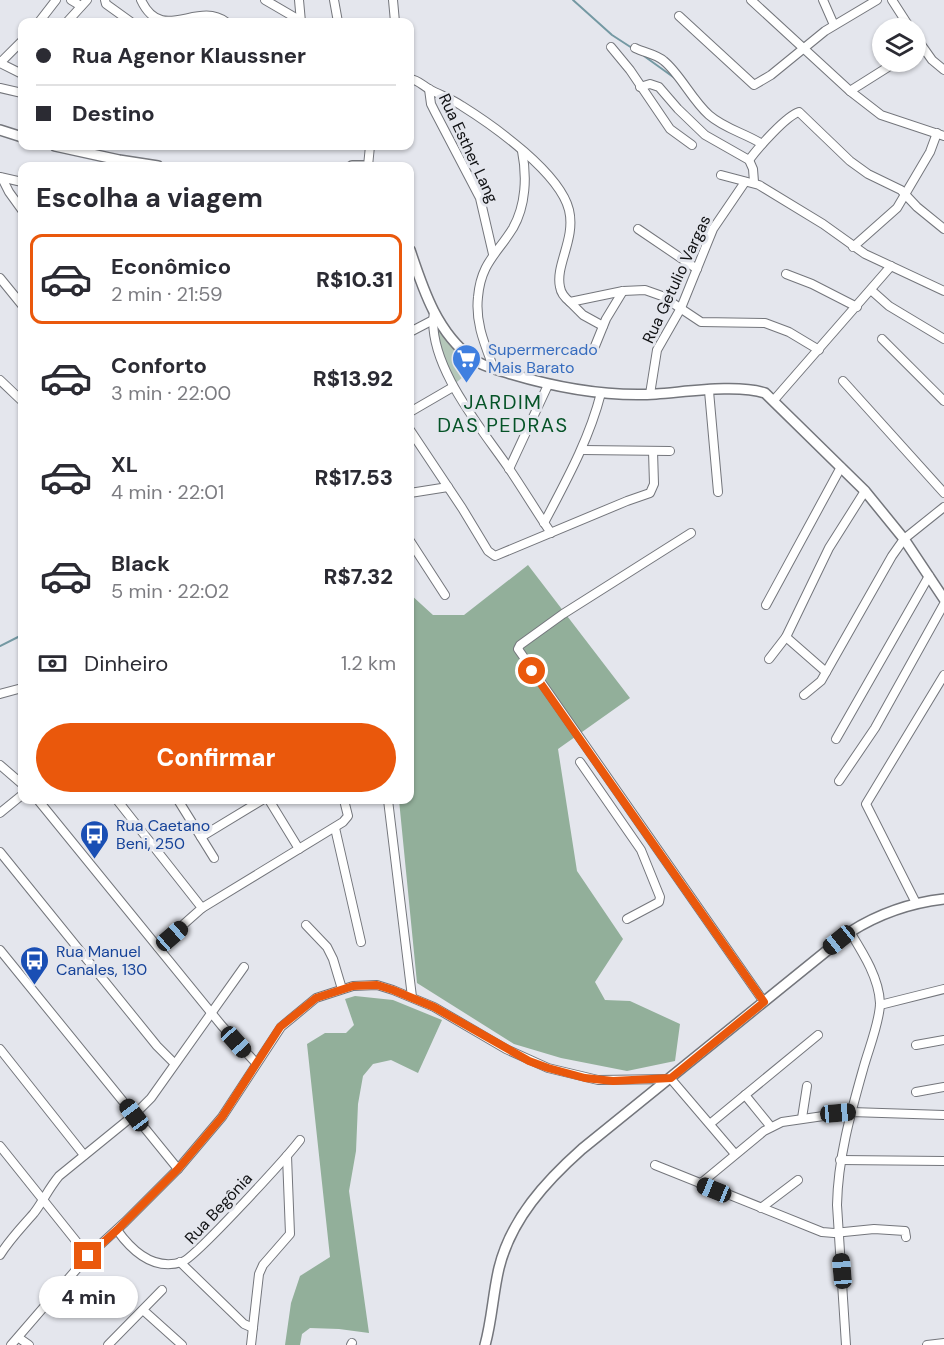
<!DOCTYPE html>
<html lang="pt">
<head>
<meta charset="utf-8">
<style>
  body { margin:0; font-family:"DM Sans",sans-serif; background:#f7f7f7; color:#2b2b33; height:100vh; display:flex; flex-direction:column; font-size:22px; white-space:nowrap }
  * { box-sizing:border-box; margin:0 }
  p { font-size:20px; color:#7c7c81 }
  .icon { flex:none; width:33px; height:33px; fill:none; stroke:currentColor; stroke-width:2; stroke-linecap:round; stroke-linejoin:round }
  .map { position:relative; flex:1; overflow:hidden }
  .side { position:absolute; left:18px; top:162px; width:396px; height:642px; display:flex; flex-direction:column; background:#fff; border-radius:12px; box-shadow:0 2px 4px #0004 }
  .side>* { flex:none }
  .banner { position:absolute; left:18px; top:18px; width:396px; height:132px; border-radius:12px; box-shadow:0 2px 4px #0004; display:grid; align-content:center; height:132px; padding:0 18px; background:#fff }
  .controls { position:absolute; left:872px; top:18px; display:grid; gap:12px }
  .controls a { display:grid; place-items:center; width:54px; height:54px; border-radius:50%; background:#fff; box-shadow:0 2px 4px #0004; font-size:30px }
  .end { position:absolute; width:27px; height:27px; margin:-14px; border:8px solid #ea580c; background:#fff; box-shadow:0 0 0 3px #fff }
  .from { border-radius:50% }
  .bubble { position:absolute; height:42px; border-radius:21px; background:#fff; box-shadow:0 2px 4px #0004; font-size:20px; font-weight:800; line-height:42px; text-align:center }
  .car { position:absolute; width:18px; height:36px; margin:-18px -9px; border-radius:8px; box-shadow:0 0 4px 2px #0007; background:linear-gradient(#222 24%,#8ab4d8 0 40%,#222 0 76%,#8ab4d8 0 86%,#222 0) }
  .banner b { display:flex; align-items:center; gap:21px; height:57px; font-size:22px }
  .banner b+b { border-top:2px solid #e1e1e2 }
  .banner i { width:15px; height:15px; background:#2b2b33 }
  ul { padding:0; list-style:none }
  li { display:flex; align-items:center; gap:18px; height:90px; margin:0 12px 9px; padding:0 6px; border:3px solid transparent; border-radius:12px }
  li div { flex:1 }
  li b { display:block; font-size:22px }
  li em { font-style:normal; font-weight:800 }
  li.current { border-color:#ea580c }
  li>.icon { width:54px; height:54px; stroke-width:1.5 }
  h2 { padding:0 18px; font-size:27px; line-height:72px }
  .pay { display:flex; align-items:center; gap:15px; height:66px; padding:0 18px; font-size:22px }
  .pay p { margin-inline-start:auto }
  .cta { display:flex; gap:12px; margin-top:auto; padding:12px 18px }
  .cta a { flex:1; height:69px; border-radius:36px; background:#ea580c; color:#fff; font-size:24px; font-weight:800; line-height:69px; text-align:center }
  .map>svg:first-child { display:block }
  .green { fill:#b4c7b9 }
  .forest { fill:#92af9a }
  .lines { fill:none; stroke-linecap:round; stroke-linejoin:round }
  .stream { stroke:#7499a3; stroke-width:2 }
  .minor-casing { stroke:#74767c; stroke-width:10 }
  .major-casing { stroke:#74767c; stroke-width:12 }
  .minor { stroke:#fff; stroke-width:8 }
  .major { stroke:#fff; stroke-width:9 }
  .route { stroke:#ea580c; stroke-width:8 }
  .labels { text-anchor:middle; stroke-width:6; stroke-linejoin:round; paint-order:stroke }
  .street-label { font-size:16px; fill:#101113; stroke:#e4e6ed }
  .shop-label { font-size:16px; fill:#366cbe; stroke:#e4e6ed; text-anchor:start }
  .transit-label { font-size:16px; fill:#164399; stroke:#e4e6ed; text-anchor:start }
  .quarter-label { font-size:20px; letter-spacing:1.5px; fill:#055327; stroke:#e4e6ed }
</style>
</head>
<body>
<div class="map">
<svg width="944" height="1345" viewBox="0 0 944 1345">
  <rect width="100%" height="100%" fill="#e4e6ed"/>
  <polygon class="green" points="435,323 477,366 453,385 444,364"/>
  <g class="forest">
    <polygon points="528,565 630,698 558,749 577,871 623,939 595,982 605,1000 630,1001 680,1024 675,1061 627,1071 561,1058 514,1044 417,983 399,800 410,800 410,594 433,615 464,615"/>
    <polygon points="355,996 393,1000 442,1020 418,1073 391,1060 373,1064 363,1076 358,1104 356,1151 349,1191 369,1333 339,1329 310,1328 302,1334 300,1345 285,1345 291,1303 300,1276 330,1257 307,1044 325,1033 346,1033 354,1025 345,999"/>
  </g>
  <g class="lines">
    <g class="stream">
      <polyline points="573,0 612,35 632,48"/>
      <polyline points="644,56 676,79"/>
      <polyline points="0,646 22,635"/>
    </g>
    <defs>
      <g id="minor">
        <polyline points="71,0 81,6"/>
        <polyline points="105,0 106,4 131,22"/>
        <path d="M141,0C162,45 197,0 226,22"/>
        <polyline points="265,0 301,21"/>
        <polyline points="299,0 301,22"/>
        <polyline points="334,0 338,22"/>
        <polyline points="393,0 395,22"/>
        <polyline points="751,0 850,91 881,115 944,136"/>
        <polyline points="823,0 834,25"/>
        <polyline points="892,0 910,28"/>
        <polyline points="679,16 754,85 771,75 825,31 877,0"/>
        <polyline points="39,22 56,0"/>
        <polyline points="67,22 87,0"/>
        <polyline points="915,36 932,60 944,70"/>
        <polyline points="22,41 0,63 22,74"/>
        <polyline points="611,47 630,70 670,129 692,145"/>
        <path d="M635,48C645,53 656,54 664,61C680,74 692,100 709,115C725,129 745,133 762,144"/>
        <path d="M410,79C418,80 422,85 429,89C440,95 452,99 462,106C494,126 560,173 569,210C576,239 555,265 560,287C561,294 565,298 570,302L623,291L645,290L662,296L701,322L765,323L789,332L819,350"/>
        <polyline points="640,87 650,84 659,87 678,109 705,135 749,160 753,169 754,182"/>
        <polyline points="0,88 22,93"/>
        <polyline points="429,89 431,104 435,112 480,198 493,254"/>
        <polyline points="850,91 896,62"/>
        <path d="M749,160C758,148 786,116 799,112L850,161L868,174L901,190L917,207L944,229"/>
        <polyline points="368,166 370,146"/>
        <polyline points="721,175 759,185 823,224 865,254 944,291"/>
        <polyline points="0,177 22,182"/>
        <polyline points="2,178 9,192 22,210"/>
        <polyline points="638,229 697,269"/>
        <polyline points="853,247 897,208 930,152 937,133"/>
        <polyline points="786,274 812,284 857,307"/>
        <polyline points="0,278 22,305"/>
        <polyline points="871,290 889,306 944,339"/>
        <polyline points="570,302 583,315 603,326"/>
        <path d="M434,312C426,363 481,428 508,467C523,489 536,511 551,533"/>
        <polyline points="410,332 433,320"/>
        <polyline points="882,339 944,401"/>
        <polyline points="593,351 606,319 623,291"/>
        <path d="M494,369C485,345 475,323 478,297C481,263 497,254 513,228C526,205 527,176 522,151"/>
        <polyline points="0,380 22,401"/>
        <polyline points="843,381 944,493"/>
        <polyline points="709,391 718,492"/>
        <polyline points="650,394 657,350 681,308 713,229 745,182"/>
        <polyline points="774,400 891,266"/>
        <polyline points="410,412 453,387"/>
        <polyline points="410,430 462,508 488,551 495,556 627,501 650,493 654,484 653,451"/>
        <polyline points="582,450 670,451"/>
        <polyline points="509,469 548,385"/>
        <polyline points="410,493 448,487"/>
        <path d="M544,523C566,481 589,440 601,393"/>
        <polyline points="691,533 563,614 520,645 518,649 764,1002"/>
        <polyline points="410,541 445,595"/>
        <polyline points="766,605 841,467"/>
        <polyline points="786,637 826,672"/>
        <polyline points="769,659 786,637 829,548 865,491"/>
        <polyline points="0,694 22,688"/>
        <polyline points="804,695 821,681 892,556 904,539 944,507"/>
        <polyline points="836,739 929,576"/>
        <polyline points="580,762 641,850 660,897 659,902 627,919"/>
        <polyline points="0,765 22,784"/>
        <polyline points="839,781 875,728 944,604"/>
        <polyline points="38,800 222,1026 256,1063"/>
        <polyline points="117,800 202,908 158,947"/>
        <polyline points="178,800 214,858"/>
        <polyline points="269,800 299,849"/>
        <polyline points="388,800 412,997"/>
        <polyline points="0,813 22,795"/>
        <polyline points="335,828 361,942"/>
        <polyline points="201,837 262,800"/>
        <polyline points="0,852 157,1046 174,1063"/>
        <polyline points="916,903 866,804 944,675"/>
        <polyline points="202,908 343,822 348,816 344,800"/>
        <polyline points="306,925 327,947 333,959 342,989"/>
        <polyline points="0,950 178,1169"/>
        <polyline points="880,1005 944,989"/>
        <polyline points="916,1045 944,1040"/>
        <polyline points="0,1049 84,1155"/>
        <polyline points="916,1092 944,1087"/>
        <polyline points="745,1095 771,1127"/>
        <polyline points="802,1118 807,1086"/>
        <polyline points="711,1123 818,1035"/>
        <polyline points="0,1146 88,1256"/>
        <polyline points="840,1160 944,1161"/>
        <polyline points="655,1165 822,1232 834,1233 874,1229 905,1231 906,1237"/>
        <polyline points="700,1184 764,1131 782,1122 851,1112 944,1115"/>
        <polyline points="761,1208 798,1180"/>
        <path d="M117,1230C132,1251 154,1271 182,1262C195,1258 287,1157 300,1140"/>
        <path d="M0,1255C10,1239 22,1227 34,1213C43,1201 49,1188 59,1176L134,1115L151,1098L244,967"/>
        <polyline points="180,1262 244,1324 253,1328"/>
        <polyline points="143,1310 182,1345"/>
        <polyline points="19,1338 29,1345"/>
        <polyline points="11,1345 88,1256 125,1222 178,1169 222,1117 281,1027 316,998 353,986 377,985 393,990 434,1007 506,1049 548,1068 598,1080 671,1079 735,1154"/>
        <polyline points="108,1345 162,1290"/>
        <polyline points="251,1345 259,1274 263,1265 290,1234 287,1156"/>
        <polyline points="351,1345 352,1343"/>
        <path d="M846,1345L837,1205C838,1157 851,1112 864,1066C869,1048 880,1021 880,1003C879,978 863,953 850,932"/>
        <polyline points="927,1345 944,1343"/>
      </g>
      <g id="major">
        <polyline points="0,130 22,137"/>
        <polyline points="55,146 119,160 158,166"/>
        <polyline points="352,166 364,166"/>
        <path d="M410,250C423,289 437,333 473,359C483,367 499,370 511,374C558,388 606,397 656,394C686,392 737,384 765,393L865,491L904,539L944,599"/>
        <path d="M485,1345C492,1320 493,1293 499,1268C511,1219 546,1181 582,1149L850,932C880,913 909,903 944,899"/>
      </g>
    </defs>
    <use href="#minor" class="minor-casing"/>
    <use href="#major" class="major-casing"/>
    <use href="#minor" class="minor"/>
    <use href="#major" class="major"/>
  </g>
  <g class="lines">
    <polyline class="route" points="88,1256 117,1230 178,1169 222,1117 280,1027 316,998 353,986 377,985 393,990 434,1007 529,1061 548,1068 585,1078 613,1081 671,1078 764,1002 532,671"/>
  </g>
  <defs>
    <symbol id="supermarket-pin" viewBox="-11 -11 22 30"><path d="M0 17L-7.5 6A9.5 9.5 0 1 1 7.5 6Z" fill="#3f7fe0" stroke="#e4e6ed"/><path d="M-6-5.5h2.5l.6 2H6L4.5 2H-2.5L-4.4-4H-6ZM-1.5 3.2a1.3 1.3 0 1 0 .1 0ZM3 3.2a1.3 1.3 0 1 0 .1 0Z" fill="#fff"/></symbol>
    <symbol id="bus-pin" viewBox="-11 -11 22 30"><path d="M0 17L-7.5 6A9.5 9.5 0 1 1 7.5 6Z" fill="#1a4fb4" stroke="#e4e6ed"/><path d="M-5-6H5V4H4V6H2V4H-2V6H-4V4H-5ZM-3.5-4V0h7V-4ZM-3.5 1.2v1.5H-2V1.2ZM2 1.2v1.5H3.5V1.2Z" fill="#fff"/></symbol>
  </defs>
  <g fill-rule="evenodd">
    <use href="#supermarket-pin" x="450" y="342" width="33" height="45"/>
    <use href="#bus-pin" x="78" y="818" width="33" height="45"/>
    <use href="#bus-pin" x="18" y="944" width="33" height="45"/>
  </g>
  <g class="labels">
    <g class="street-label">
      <text transform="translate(469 148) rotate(65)" y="6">Rua Esther Lang</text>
      <text transform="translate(676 279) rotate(-65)" y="6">Rua Getulio Vargas</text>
      <text transform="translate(218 1208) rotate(-47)" y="6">Rua Begônia</text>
    </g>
    <g class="shop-label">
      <text x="488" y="355">Supermercado<tspan x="488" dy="18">Mais Barato</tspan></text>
    </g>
    <g class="transit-label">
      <text x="116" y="831">Rua Caetano<tspan x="116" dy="18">Beni, 250</tspan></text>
      <text x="56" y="957">Rua Manuel<tspan x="56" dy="18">Canales, 130</tspan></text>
    </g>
    <g class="quarter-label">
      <text x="503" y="409">JARDIM<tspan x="503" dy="23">DAS PEDRAS</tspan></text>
    </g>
  </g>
</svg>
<div class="controls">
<a><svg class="icon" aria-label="layers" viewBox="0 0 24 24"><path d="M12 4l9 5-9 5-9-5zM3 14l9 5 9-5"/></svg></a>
</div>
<i class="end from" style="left:532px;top:671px"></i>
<i class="end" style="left:88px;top:1256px"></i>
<div class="bubble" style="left:39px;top:1276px;width:99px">4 min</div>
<i class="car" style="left:172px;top:936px;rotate:49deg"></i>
<i class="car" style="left:839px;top:940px;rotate:231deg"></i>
<i class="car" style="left:236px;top:1042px;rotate:138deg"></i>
<i class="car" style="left:838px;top:1113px;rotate:85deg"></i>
<i class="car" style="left:134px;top:1115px;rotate:323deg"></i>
<i class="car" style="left:714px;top:1190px;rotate:292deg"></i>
<i class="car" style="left:842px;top:1271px;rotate:355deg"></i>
<div class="banner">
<b><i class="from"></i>Rua Agenor Klaussner</b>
<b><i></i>Destino</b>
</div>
<section class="side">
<h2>Escolha a viagem</h2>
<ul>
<li class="current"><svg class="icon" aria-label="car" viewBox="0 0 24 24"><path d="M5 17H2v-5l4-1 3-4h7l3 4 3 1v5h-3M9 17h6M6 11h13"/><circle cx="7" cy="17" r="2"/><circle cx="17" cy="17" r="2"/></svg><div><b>Econômico</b><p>2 min · 21:59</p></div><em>R$10.31</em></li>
<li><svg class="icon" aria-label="car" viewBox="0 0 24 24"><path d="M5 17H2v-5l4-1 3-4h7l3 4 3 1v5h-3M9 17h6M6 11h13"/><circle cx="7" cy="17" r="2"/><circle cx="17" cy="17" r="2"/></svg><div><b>Conforto</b><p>3 min · 22:00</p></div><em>R$13.92</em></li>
<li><svg class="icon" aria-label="car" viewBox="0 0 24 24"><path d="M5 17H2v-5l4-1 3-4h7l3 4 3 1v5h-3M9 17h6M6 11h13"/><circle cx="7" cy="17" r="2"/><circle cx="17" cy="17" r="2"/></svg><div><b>XL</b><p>4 min · 22:01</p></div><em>R$17.53</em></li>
<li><svg class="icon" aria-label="car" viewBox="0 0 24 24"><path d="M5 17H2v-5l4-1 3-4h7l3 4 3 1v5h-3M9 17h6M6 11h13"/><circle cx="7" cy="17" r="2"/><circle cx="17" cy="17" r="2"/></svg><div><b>Black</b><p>5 min · 22:02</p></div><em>R$7.32</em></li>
</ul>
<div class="pay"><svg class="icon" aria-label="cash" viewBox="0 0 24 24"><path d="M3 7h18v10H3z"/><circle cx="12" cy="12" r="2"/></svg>Dinheiro<p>1.2 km</p></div>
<div class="cta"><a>Confirmar</a></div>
</section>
</div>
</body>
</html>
